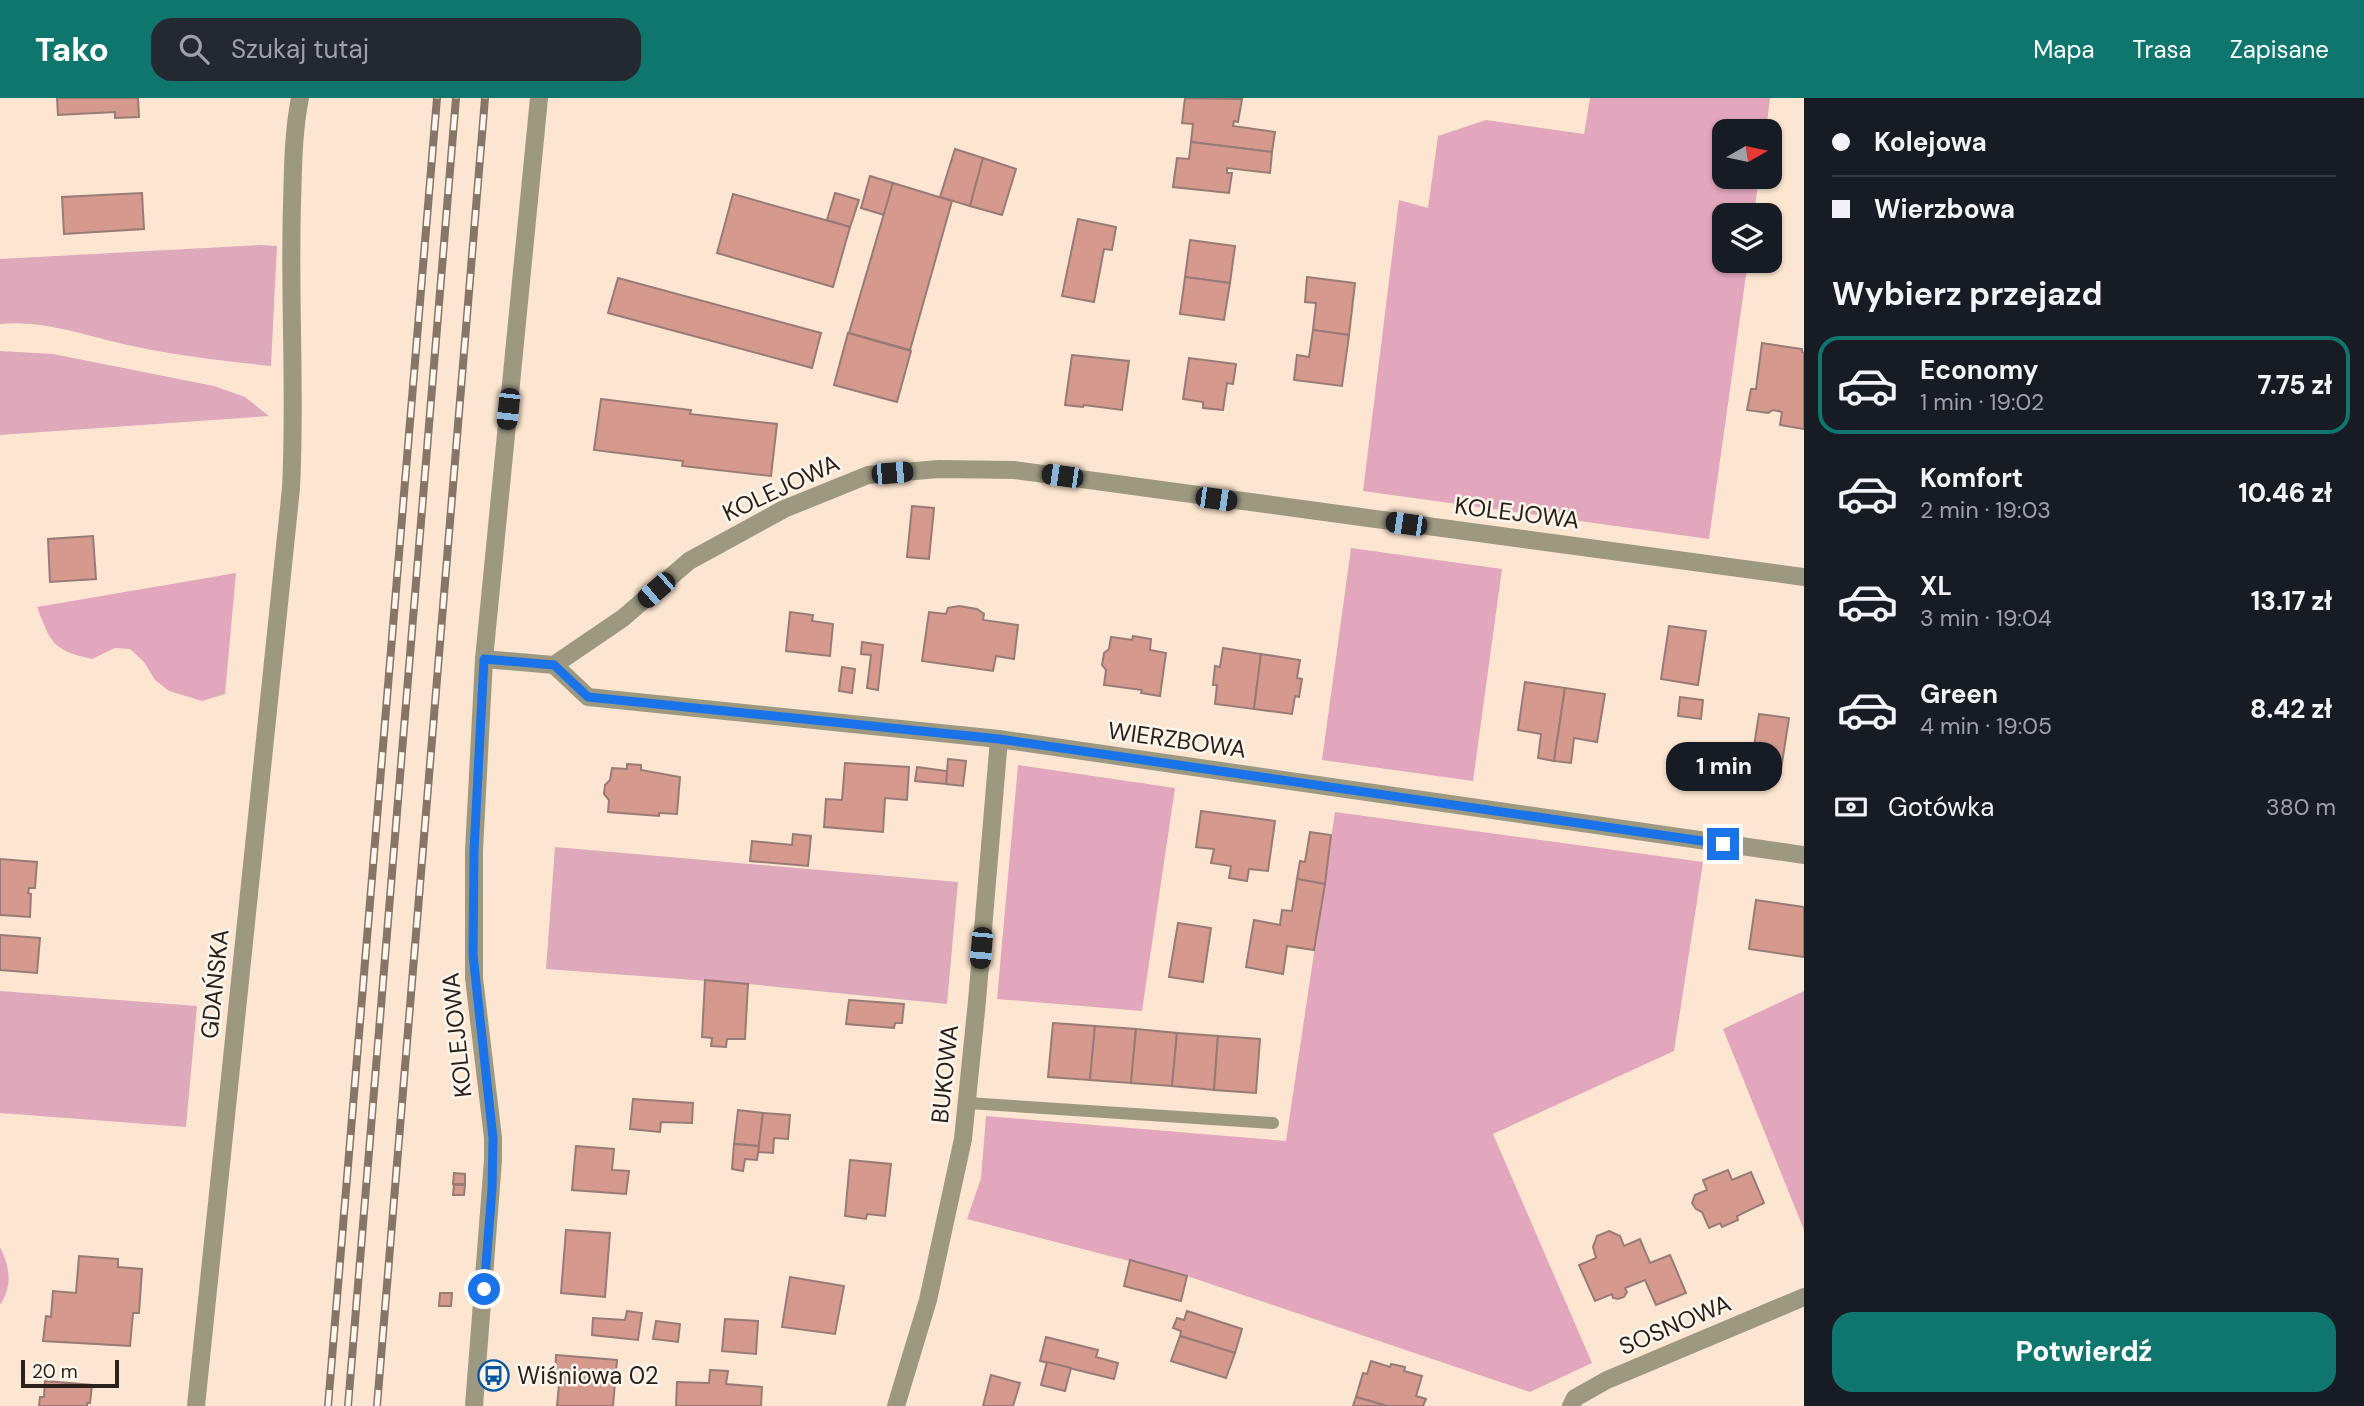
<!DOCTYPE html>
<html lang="pl">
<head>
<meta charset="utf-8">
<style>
  body { margin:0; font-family:"DM Sans",sans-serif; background:#242831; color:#f1f3f6; height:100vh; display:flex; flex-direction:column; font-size:26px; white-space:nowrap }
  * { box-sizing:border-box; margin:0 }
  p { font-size:23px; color:#9ea1a6 }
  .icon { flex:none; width:38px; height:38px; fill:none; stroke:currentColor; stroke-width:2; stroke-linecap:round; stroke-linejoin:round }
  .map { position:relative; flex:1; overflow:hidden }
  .drawer { display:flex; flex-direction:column; background:#171b24; width:560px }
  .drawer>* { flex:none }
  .banner { display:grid; align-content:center; height:154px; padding:0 28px; background:#171b24 }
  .needle { width:46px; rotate:81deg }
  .tools { position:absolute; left:1712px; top:21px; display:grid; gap:14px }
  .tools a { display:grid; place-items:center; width:70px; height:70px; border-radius:14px; background:#171b24; box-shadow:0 2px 5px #0004; font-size:35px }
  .scale { position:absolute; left:21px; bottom:18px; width:98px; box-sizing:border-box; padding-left:7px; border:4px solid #2a211a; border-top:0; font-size:19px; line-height:24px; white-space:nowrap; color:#2a211a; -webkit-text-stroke:5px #fff6ed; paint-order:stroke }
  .end { position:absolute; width:32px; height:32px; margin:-16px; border:9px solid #1a73e8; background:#fff; box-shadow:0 0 0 4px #fff }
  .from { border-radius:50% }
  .bubble { position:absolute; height:49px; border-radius:21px; background:#171b24; box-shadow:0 2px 5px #0004; font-size:23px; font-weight:800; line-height:49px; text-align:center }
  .car { position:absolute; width:21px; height:42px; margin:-21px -10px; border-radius:9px; box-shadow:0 0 5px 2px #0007; background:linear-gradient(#222 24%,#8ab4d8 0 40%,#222 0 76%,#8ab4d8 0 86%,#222 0) }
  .banner b { display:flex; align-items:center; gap:24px; height:66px; font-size:26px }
  .banner b+b { border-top:2px solid #363941 }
  .banner i { width:18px; height:18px; background:#f1f3f6 }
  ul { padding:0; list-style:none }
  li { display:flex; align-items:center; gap:21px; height:98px; margin:0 14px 10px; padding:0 14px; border:4px solid transparent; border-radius:21px }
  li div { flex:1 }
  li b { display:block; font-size:26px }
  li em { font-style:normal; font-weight:800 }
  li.active { border-color:#0f766e }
  li>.icon { width:63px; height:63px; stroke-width:1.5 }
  h2 { padding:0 28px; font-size:32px; line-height:84px }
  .pay { display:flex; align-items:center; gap:18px; height:77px; padding:0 28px; font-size:26px }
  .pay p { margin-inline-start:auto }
  .button { display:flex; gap:14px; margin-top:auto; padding:14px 28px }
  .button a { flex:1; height:80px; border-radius:21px; background:#0f766e; color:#fff; font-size:28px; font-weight:800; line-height:80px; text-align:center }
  header { display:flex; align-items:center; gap:42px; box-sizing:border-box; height:98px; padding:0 35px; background:#0f766e; color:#fff }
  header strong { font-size:33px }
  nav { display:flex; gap:38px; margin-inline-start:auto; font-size:24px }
  .search { width:490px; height:63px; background:#242831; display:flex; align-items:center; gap:18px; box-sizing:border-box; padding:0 24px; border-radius:21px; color:#9ea1a6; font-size:26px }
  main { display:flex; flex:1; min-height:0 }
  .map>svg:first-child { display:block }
  .green { fill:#dea9bb }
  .forest { fill:#e2a7bc }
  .building { fill:#d5998e; stroke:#987b76; stroke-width:2 }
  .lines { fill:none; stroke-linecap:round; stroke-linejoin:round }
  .service { stroke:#9d9981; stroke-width:12 }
  .minor { stroke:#9d9981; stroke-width:18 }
  .rail-casing { stroke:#857669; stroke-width:8 }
  .rail { stroke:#fff6ed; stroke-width:5; stroke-dasharray:16; stroke-linecap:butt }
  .route { stroke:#1a73e8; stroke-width:9 }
  .labels { text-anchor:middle; stroke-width:5; stroke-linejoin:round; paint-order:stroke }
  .street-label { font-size:24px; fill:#2a211a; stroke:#fff6ed }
  .poi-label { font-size:24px; fill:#2a211a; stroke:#fff6ed; text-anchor:start }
</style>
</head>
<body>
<header>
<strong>Tako</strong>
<div class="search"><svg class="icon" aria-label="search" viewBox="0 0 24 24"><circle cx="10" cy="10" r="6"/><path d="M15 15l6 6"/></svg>Szukaj tutaj</div>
<nav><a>Mapa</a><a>Trasa</a><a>Zapisane</a></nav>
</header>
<main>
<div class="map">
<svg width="1804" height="1308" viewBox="0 0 1804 1308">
  <rect width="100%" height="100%" fill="#fce6d1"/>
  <g class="green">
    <path d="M260,147L277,148L271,268C225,263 178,258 132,248C90,239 44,221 0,226V161Z"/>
    <polygon points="0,253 53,256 214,288 245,299 269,318 0,337"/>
    <polygon points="555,749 958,784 947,906 748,886 546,871"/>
    <polygon points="0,893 197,908 186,1029 0,1015"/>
  </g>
  <g class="forest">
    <polygon points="1590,0 1770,0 1766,33 1724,33 1724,79 1759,79 1754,117 1724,117 1724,163 1748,163 1709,441 1363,393 1399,102 1428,110 1438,38 1486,22 1584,36"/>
    <polygon points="1351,450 1502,471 1473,683 1322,662"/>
    <path d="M236,475L225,596L202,603L169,593L155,582L144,564L130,551L115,550L92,561C52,552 51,545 37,509Z"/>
    <polygon points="1018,667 1175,690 1142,913 997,901"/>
    <polygon points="1335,714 1703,764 1674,953 1493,1036 1592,1265 1530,1294 1187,1178 967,1121 981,1080 986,1018 1286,1043"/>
    <polygon points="1804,893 1804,1132 1723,931"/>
    <path d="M0,1149C10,1170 13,1187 0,1207Z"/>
  </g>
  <g class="building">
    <polygon points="57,0 138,0 139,19 115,20 115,14 58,17"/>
    <polygon points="1185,0 1242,1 1238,24 1234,23 1233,28 1275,34 1272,54 1191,44 1193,26 1182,25"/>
    <polygon points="1191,44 1272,54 1270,75 1227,70 1227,75 1232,75 1229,95 1173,89 1177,60 1189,61"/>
    <polygon points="955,51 983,60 970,108 940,99"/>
    <polygon points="983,60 1016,71 1002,117 970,108"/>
    <polygon points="870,78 893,85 884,117 861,110"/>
    <polygon points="893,85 952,103 910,252 849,235"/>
    <polygon points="142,95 144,131 64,136 62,99"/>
    <polygon points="835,95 859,102 850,129 827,122"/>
    <polygon points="733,96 850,129 833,189 717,155"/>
    <polygon points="1078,121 1116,129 1112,152 1104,151 1094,204 1062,198"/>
    <polygon points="1190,142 1235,148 1230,185 1185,179"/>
    <polygon points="1185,179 1230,185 1224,222 1180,216"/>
    <polygon points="1307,179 1355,185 1349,237 1313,232 1316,205 1305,204"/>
    <polygon points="618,180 821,235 812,270 608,215"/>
    <polygon points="1313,232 1349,237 1342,288 1294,282 1297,257 1309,259"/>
    <polygon points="848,235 911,253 897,304 834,287"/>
    <polygon points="1762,245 1802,251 1802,254 1804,255 1804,331 1780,327 1782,314 1773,312 1768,315 1747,312 1751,291 1756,291"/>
    <polygon points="1072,257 1129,263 1122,312 1084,307 1083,309 1065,307"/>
    <polygon points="1189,260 1236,266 1233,286 1227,285 1223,312 1203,310 1203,304 1183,301"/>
    <polygon points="601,301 691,312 690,316 777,326 771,378 682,368 683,363 594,352"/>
    <polygon points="912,408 934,410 929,461 907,459"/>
    <polygon points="93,438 96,481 50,484 48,441"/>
    <polygon points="959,508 977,511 984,516 983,522 1018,527 1014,561 996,558 993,573 922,563 929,514 946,516 948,510"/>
    <polygon points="790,514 813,517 812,523 833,526 830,558 786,553"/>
    <polygon points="1669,528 1706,533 1698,587 1661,581"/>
    <polygon points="1133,538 1151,541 1150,552 1166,555 1160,598 1141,595 1142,592 1104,587 1106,572 1102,567 1104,555 1109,551 1111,539 1132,542"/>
    <polygon points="862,544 883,547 878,592 867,590 871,557 861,556"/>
    <polygon points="1223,550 1261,556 1254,611 1215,606 1217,587 1213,587 1215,568 1220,569"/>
    <polygon points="1261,556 1300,562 1297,580 1302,581 1299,599 1295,598 1292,616 1254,611"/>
    <polygon points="842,569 855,571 852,595 839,593"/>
    <polygon points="1525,584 1565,590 1554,663 1538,660 1541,636 1518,632"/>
    <polygon points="1565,590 1605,596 1597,644 1574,640 1571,665 1554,663"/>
    <polygon points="1680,599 1703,602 1701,621 1678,618"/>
    <polygon points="1759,616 1789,620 1780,678 1756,675 1760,649 1754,648"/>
    <polygon points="948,661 966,663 963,688 946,686"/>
    <polygon points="845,665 909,669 907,702 885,700 883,734 824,729 826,701 842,702"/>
    <polygon points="627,666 641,667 641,672 680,679 677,716 659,715 659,718 608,714 609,702 604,696 605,687 610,682 612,670 627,671"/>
    <polygon points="917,669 947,673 946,686 915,683"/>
    <polygon points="1201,713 1275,723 1268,773 1249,771 1247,783 1229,780 1231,768 1211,765 1214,751 1196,749"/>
    <polygon points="1310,734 1331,737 1325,786 1297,781 1300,763 1305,764"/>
    <polygon points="793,736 811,738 808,768 750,763 752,743 792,747"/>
    <polygon points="0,761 37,764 35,790 29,790 28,795 31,796 30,819 0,817"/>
    <polygon points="1297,781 1325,786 1314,852 1287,848 1283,876 1246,869 1254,822 1280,827 1282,812 1292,813"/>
    <polygon points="1756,802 1804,809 1804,859 1749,851"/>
    <polygon points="1178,825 1211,830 1203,884 1169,879"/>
    <polygon points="0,837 40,840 37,875 0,872"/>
    <polygon points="705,882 748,886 745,941 727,941 726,949 711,948 712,940 702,939"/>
    <polygon points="849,902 904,906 902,925 895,925 894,930 846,926"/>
    <polygon points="1053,925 1095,928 1090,982 1048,979"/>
    <polygon points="1095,928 1136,931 1131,985 1090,982"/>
    <polygon points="1136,931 1177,935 1172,988 1131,985"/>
    <polygon points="1177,935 1218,938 1214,992 1172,988"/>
    <polygon points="1218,938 1260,941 1256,995 1214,992"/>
    <polygon points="633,1001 693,1005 692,1025 661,1024 660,1034 630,1031"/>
    <polygon points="738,1012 763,1015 759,1048 734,1046"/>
    <polygon points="763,1015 790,1017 788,1041 774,1040 773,1055 758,1054"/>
    <polygon points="734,1046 759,1048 757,1062 745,1061 743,1073 732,1071"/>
    <polygon points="576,1048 614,1051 612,1072 629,1073 626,1096 572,1092"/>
    <polygon points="850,1062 891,1066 885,1118 867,1116 866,1121 845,1118"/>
    <polygon points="1728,1072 1732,1082 1751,1074 1764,1105 1737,1118 1738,1122 1722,1129 1720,1125 1709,1130 1702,1114 1696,1111 1692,1105 1695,1097 1707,1092 1703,1082"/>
    <polygon points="454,1075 465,1076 465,1086 453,1086"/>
    <polygon points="454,1087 465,1087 464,1097 453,1097"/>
    <polygon points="566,1132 610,1135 605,1199 561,1195"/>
    <polygon points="1609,1133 1620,1138 1624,1148 1640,1141 1650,1165 1670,1157 1686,1195 1656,1207 1645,1182 1625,1190 1627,1194 1624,1199 1618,1201 1613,1200 1612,1196 1595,1203 1579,1167 1596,1160 1593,1149 1597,1138"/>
    <polygon points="79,1158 118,1161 118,1169 142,1171 139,1215 133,1215 130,1248 43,1243 46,1218 51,1219 53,1193 76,1195"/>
    <polygon points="1130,1162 1187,1178 1181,1203 1124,1188"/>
    <polygon points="790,1179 844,1188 835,1236 782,1229"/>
    <polygon points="440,1195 452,1195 451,1208 439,1208"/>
    <polygon points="627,1213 642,1215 638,1242 592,1237 593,1220 625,1222"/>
    <polygon points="1187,1213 1242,1231 1235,1255 1180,1238 1181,1233 1173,1230 1177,1220 1184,1222"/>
    <polygon points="725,1221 758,1223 756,1256 722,1253"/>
    <polygon points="656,1223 680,1226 678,1244 653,1241"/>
    <polygon points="1180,1238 1235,1255 1226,1280 1171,1263"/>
    <polygon points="1046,1239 1098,1252 1096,1259 1118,1265 1114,1281 1040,1263"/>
    <polygon points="556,1257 617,1262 613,1308 557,1308 560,1276 555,1275"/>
    <polygon points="1371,1263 1390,1269 1391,1266 1405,1269 1404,1273 1422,1278 1416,1298 1426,1301 1423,1308 1387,1308 1356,1299 1363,1275 1367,1276"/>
    <polygon points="1047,1264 1071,1270 1065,1293 1041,1287"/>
    <polygon points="710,1272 728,1273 726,1286 762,1289 761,1308 676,1308 677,1284 709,1285"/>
    <polygon points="991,1277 1020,1285 1013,1308 983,1308"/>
    <polygon points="45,1283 92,1287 90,1305 87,1305 87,1308 39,1308 40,1299 44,1299"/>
    <polygon points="1356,1299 1387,1308 1353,1308"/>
  </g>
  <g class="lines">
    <polyline class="service" points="968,1005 1273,1025"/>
    <g class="minor">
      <polyline points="484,561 554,567 623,520 689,463 784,411 868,377 939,371 1014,372 1804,479"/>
      <polyline points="554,567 588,599 999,641 1804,757"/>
      <path d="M196,1308L291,390C296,296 289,201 292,107C293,71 293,35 300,0"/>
      <polyline points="474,1308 493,1062 493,1040 474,880 474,753 484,561 539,0"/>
      <polyline points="896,1308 928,1202 963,1041 977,903 999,641"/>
      <polyline points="1571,1308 1575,1300 1607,1282 1804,1199"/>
    </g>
    <defs>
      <g id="rail">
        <polyline points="328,1308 437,0"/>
        <polyline points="348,1308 456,0"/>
        <polyline points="377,1308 485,0"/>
      </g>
    </defs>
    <use href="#rail" class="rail-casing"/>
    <use href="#rail" class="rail"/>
  </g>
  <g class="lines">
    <polyline class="route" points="484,1191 492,1091 493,1040 473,857 474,753 484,561 554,567 588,599 999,641 1723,746"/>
  </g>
  <defs>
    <symbol id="bus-ring" viewBox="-11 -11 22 22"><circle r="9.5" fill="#fff6ed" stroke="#0356a4" stroke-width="1.5"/><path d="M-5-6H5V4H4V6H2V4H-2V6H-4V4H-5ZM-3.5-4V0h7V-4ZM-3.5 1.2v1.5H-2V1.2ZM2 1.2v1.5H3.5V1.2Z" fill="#0356a4"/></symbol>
  </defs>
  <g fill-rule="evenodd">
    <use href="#bus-ring" x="476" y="1260" width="35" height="35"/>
  </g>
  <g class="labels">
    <g class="street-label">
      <text transform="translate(781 390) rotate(-25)" y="8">KOLEJOWA</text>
      <text transform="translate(1517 415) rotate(7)" y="8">KOLEJOWA</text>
      <text transform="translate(1177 642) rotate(8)" y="8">WIERZBOWA</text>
      <text transform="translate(215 886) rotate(-84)" y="8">GDAŃSKA</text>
      <text transform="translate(457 937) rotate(-96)" y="8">KOLEJOWA</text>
      <text transform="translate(945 976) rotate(-84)" y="8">BUKOWA</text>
      <text transform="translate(1675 1227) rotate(-23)" y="8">SOSNOWA</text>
    </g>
    <g class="poi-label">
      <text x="517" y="1286">Wiśniowa 02</text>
    </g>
  </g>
</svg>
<div class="tools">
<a><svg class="needle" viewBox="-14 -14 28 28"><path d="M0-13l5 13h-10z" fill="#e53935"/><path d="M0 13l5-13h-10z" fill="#9ea1a6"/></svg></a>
<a><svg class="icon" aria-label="layers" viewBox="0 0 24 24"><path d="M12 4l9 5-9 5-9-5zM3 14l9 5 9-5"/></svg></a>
</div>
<div class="scale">20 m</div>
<i class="end from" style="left:484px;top:1191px"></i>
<i class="end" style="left:1723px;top:746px"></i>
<div class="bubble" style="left:1666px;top:644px;width:116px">1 min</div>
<i class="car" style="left:508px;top:311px;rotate:186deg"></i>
<i class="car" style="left:892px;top:375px;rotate:85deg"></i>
<i class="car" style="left:1062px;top:378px;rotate:278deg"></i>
<i class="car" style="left:1216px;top:401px;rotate:98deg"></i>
<i class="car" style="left:1406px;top:426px;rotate:278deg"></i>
<i class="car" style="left:656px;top:492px;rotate:229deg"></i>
<i class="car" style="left:981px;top:850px;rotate:185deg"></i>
</div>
<section class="drawer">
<div class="banner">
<b><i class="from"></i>Kolejowa</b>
<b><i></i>Wierzbowa</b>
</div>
<h2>Wybierz przejazd</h2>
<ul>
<li class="active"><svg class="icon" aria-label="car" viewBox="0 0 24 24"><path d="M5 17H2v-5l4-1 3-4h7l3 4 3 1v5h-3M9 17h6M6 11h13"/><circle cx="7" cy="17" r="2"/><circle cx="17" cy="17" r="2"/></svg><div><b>Economy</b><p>1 min · 19:02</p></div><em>7.75 zł</em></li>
<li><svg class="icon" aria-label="car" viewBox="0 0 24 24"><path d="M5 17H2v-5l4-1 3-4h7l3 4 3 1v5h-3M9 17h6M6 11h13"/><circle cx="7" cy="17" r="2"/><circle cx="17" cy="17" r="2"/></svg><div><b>Komfort</b><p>2 min · 19:03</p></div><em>10.46 zł</em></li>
<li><svg class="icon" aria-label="car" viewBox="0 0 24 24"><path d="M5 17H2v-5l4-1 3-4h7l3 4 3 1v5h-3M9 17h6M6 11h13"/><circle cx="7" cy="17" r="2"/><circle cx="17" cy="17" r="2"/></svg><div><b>XL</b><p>3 min · 19:04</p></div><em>13.17 zł</em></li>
<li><svg class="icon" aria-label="car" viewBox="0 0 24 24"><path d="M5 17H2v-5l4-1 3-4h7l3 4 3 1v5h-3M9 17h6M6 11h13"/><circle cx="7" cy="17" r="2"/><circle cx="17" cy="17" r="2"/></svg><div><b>Green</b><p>4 min · 19:05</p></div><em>8.42 zł</em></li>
</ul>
<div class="pay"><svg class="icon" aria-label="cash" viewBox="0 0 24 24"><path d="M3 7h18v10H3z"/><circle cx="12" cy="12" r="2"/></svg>Gotówka<p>380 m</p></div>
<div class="button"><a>Potwierdź</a></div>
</section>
</main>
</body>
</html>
